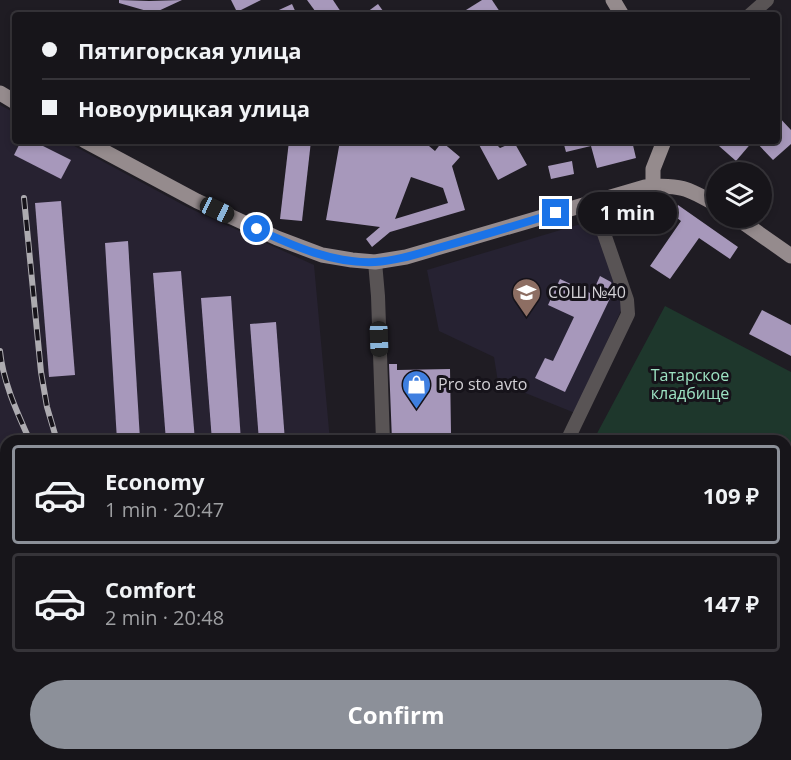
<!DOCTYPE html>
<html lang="en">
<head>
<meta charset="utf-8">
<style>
  body { margin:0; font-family:"Open Sans",sans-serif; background:#201e23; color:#f1f3f6; height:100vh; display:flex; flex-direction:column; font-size:22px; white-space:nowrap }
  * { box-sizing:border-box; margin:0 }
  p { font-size:20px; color:#9e9fa2 }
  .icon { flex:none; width:33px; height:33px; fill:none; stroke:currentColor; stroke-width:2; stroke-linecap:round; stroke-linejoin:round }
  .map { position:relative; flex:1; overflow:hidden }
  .details { position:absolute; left:0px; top:435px; width:792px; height:326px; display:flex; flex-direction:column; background:#17151a; border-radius:18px 18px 0 0; box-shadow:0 3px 9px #0003,0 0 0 2px #363439 }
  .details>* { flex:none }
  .hud { position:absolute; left:12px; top:12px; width:768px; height:132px; border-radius:6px; box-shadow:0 3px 9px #0003,0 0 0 2px #363439; display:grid; align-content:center; height:132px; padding:0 30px; background:#17151a }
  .buttons { position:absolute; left:706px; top:162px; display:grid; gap:12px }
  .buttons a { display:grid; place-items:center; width:66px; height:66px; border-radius:50%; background:#17151a; box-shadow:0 3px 9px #0003,0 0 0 2px #363439; font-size:30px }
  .end { position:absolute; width:27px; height:27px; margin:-14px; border:8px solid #1a73e8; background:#fff; box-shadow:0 0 0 3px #fff }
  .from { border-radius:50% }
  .bubble { position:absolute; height:42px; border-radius:21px; background:#17151a; box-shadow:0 3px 9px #0003,0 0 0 2px #363439; font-size:20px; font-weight:700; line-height:42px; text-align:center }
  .car { position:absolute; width:18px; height:36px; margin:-18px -9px; border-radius:8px; box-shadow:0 0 4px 2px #0007; background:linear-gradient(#222 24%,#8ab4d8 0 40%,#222 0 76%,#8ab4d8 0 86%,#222 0) }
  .hud b { display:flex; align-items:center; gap:21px; height:57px; font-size:22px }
  .hud b+b { border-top:2px solid #363439 }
  .hud i { width:15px; height:15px; background:#f1f3f6 }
  ul { padding:10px 0 0; list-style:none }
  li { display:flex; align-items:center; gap:18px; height:99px; margin:0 12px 9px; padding:0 18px; border:3px solid #363439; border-radius:6px }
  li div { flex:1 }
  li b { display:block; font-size:22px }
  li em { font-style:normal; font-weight:700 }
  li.on { border-color:#8c9099 }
  li>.icon { width:54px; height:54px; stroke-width:1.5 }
  .cta { display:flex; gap:12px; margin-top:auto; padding:12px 30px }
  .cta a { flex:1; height:69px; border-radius:36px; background:#8c9099; color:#fff; font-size:24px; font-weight:700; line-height:69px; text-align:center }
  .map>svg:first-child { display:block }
  .built { fill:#292530 }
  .industrial { fill:#272231 }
  .education { fill:#262232 }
  .green { fill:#1e372c }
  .building { fill:#a798bb; fill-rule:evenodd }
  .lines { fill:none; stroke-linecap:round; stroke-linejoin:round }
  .minor { stroke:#595455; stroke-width:14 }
  .major { stroke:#958b8d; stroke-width:15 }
  .rail-casing { stroke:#adabb0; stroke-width:6 }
  .rail { stroke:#16131a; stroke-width:4; stroke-dasharray:11; stroke-linecap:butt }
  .route { stroke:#1a73e8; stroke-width:8 }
  .labels { text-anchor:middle; stroke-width:6; stroke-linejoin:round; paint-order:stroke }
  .poi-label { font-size:16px; fill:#d3d1d6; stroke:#16131a; text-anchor:start }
  .park-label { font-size:16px; fill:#9de3c3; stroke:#16131a }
</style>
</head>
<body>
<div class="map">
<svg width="791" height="760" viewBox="0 0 791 760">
  <rect width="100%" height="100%" fill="#1f1c23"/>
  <g class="built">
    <polygon points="0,617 6,621 6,750 0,746"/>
    <polygon points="14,755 105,755 100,760 23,760"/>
  </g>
  <polygon class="industrial" points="0,105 15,113 15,141 65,141 187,207 314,265 330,441 6,441 6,481 0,476"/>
  <polygon class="education" points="594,220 623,306 575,413 498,382 494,357 439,331 427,270"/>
  <g class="green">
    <polygon points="665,306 791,372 791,679 786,676 786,441 593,441"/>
    <polygon points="786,694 791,697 791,760 609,760 606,755 786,754"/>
  </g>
  <g class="building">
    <polygon points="119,0 149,1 182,0 154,13 119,3"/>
    <polygon points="231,0 261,0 237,12"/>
    <polygon points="307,0 333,0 343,15 318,15"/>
    <polygon points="482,0 492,0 502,15 458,15"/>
    <polygon points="292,4 297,15 268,15"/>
    <polygon points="378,4 386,15 363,15"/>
    <polygon points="777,115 791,130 791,144 773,160 755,141 777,141"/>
    <polygon points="21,141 33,141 71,160 61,179 14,155"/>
    <polygon points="289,141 311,141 302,221 280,219"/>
    <path d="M340,141H423L435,151L442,142L460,157L452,166L465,210L390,232L372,247L366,239L380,227L326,220ZM411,177L443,188L448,203L395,219Z"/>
    <polygon points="477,141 493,141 500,148 514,142 527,165 498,180"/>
    <polygon points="563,141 632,141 636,158 597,168 591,146 566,152"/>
    <polygon points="724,141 753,141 736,161 719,146"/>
    <polygon points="572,161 574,174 551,179 548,166"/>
    <polygon points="61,201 75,375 49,377 35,203"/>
    <polygon points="678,205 738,247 730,259 699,238 670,279 650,266 681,221 672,214"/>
    <polygon points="128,241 140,439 117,440 105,243"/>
    <polygon points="181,271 195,441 166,441 153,273"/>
    <polygon points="600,276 611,282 614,290 565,392 535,378 545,358 553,361 574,317 548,305 560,279 592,294"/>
    <polygon points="231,296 241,441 212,441 201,298"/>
    <polygon points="762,310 791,325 791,356 749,334"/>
    <polygon points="276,322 285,441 259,441 250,324"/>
    <polygon points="389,364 397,364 397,370 450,369 451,433 432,433 432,441 392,441"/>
  </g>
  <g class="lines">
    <g class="minor">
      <polyline points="750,15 767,0"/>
      <polyline points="375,262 378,296 383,441"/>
      <polyline points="567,441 628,314 627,300 600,222 603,213 599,200"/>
      <polyline points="0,475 6,480"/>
      <polyline points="359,754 361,760"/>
      <polyline points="599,754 601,760"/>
    </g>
    <g class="major">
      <polyline points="613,0 622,15"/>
      <polyline points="0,93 15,102"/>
      <path d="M85,141L197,201L277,238L322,255L352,260L375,262L406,257L645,187C679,184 688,188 717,205"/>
      <polyline points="653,187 653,169 664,141"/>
      <polyline points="737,218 791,256"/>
    </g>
    <defs>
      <g id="rail">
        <polyline points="24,198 41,372 47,407 57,441"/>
        <path d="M0,351C3,382 17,412 30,441"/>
        <polyline points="0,485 6,489"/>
        <polyline points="0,507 6,512"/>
        <polyline points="0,519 6,523"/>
        <polyline points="0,539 6,543"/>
        <polyline points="0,550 6,554"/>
        <polyline points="0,562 6,566"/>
        <polyline points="0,574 6,578"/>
        <polyline points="0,590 6,595"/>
        <polyline points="0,625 6,628"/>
        <polyline points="0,635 6,638"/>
        <polyline points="0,669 6,672"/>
        <polyline points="0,684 6,687"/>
        <polyline points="0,753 13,760"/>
        <polyline points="20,754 30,760"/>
        <polyline points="114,754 121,760"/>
        <polyline points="195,754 200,760"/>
        <polyline points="226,754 230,760"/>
        <polyline points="244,754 248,760"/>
        <polyline points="262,754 265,760"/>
      </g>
    </defs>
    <use href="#rail" class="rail-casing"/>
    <use href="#rail" class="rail"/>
  </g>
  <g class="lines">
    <path class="route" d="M257,229C293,246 334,264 375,262C396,261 417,254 438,248C477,237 517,225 556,213"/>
  </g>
  <defs>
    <symbol id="school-pin" viewBox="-11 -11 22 30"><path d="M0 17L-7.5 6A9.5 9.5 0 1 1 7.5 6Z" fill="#8d6e63" stroke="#16131a"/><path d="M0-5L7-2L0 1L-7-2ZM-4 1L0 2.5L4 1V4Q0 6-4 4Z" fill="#fff"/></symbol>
    <symbol id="shop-pin" viewBox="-11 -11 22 30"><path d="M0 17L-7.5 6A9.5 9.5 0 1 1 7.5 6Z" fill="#3f7fe0" stroke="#16131a"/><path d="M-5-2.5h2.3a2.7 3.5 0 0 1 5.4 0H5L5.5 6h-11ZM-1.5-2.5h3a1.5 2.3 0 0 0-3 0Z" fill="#fff"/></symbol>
  </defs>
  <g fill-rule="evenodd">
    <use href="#school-pin" x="510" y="276" width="33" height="45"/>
    <use href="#shop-pin" x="400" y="368" width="33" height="45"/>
  </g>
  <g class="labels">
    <g class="poi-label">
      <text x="548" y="298">СОШ №40</text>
      <text x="438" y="390">Pro sto avto</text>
    </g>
    <g class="park-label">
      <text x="690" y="381">Татарское<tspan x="690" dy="18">кладбище</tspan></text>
    </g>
  </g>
</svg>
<div class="buttons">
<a><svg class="icon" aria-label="layers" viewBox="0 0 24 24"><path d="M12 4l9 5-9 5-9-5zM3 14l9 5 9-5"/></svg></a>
</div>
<i class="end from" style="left:257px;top:229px"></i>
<i class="end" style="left:556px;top:213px"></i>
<div class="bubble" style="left:578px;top:192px;width:99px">1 min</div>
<i class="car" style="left:217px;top:210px;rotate:115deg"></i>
<i class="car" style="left:379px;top:339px;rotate:178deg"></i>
<div class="hud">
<b><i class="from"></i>Пятигорская улица</b>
<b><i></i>Новоурицкая улица</b>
</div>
<section class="details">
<ul>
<li class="on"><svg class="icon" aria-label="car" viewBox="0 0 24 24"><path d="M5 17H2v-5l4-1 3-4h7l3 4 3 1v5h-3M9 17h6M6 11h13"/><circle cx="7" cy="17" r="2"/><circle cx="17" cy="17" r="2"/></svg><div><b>Economy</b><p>1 min · 20:47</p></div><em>109 ₽</em></li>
<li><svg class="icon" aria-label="car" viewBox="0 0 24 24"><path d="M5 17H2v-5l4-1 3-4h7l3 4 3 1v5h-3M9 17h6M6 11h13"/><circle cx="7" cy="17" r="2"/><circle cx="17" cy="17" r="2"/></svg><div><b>Comfort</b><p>2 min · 20:48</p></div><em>147 ₽</em></li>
</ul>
<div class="cta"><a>Confirm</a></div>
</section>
</div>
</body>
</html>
